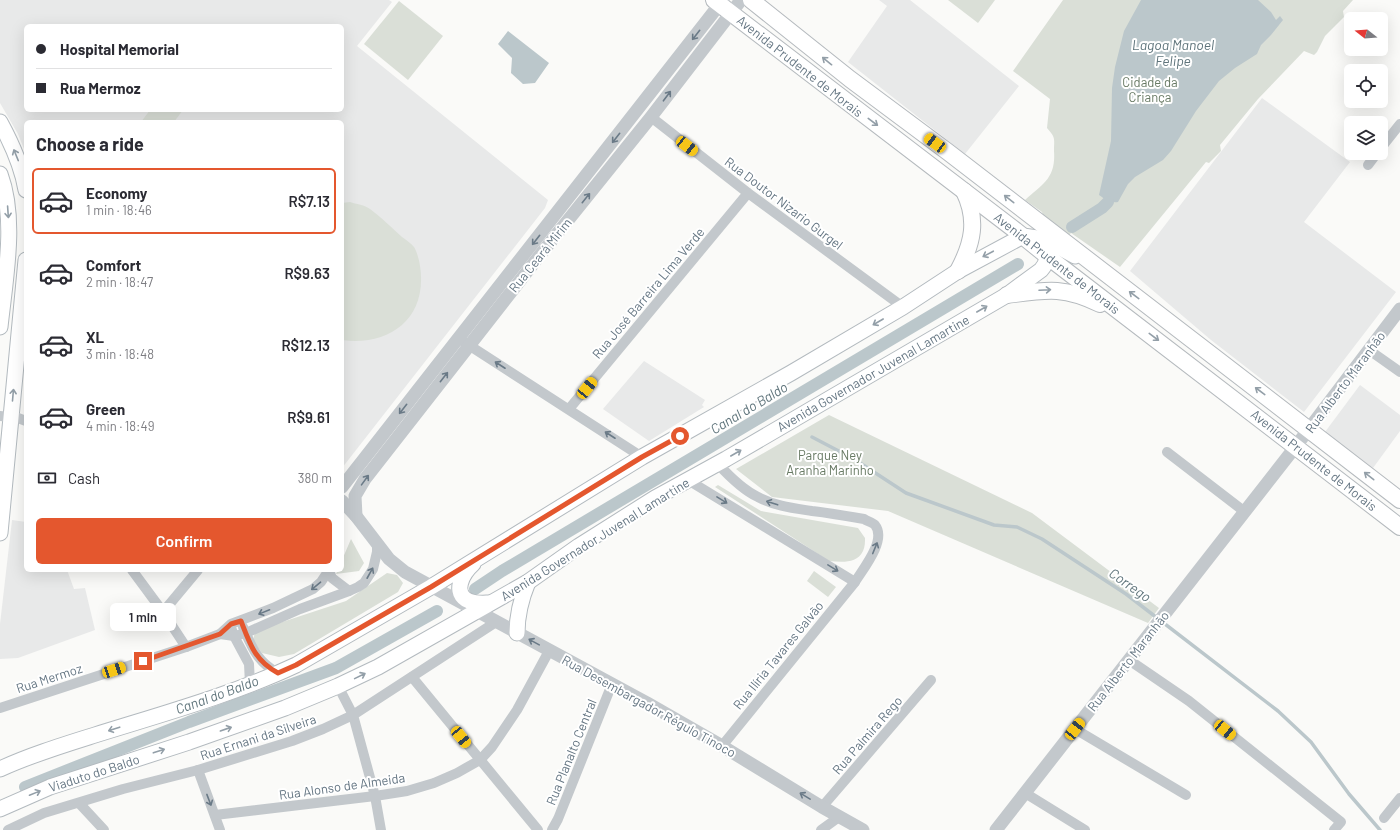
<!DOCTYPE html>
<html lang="en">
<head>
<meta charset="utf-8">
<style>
  body { margin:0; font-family:Barlow,sans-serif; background:#f7f7f7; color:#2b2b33; height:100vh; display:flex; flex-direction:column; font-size:15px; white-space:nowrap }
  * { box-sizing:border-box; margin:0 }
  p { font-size:13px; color:#7c7c81 }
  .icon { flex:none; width:22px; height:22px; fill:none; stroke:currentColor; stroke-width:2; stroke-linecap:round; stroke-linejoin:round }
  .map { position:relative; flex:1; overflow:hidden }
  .details { position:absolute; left:24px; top:120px; width:320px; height:452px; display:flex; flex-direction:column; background:#fff; border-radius:6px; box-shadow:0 4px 16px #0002 }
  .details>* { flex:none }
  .top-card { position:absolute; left:24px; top:24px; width:320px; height:88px; border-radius:6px; box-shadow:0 4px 16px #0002; display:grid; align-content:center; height:88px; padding:0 12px; background:#fff }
  .needle { width:26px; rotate:287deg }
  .controls { position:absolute; left:1344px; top:12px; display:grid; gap:8px }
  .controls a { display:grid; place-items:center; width:44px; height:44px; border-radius:6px; background:#fff; box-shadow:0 4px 16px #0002; font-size:20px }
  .end { position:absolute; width:18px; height:18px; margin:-9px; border:5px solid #e4572e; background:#fff; box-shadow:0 0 0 2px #fff }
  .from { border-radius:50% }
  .bubble { position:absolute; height:28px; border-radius:6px; background:#fff; box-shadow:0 4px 16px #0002; font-size:13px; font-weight:600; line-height:28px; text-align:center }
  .car { position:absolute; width:12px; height:24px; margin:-12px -6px; border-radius:5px; box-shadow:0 0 3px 1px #0007; background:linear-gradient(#f5c518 24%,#345 0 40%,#f5c518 0 76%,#345 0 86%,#f5c518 0) }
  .top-card b { display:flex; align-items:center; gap:14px; height:38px; font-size:15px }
  .top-card b+b { border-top:1px solid #e1e1e2 }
  .top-card i { width:10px; height:10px; background:#2b2b33 }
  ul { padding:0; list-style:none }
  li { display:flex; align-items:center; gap:12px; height:66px; margin:0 8px 6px; padding:0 4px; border:2px solid transparent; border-radius:6px }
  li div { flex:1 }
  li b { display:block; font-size:15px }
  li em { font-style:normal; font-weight:600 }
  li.selected { border-color:#e4572e }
  li>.icon { width:36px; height:36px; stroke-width:1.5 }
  h2 { padding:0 12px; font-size:18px; line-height:48px }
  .pay { display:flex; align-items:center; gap:10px; height:44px; padding:0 12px; font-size:15px }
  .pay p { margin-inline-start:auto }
  .cta { display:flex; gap:8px; margin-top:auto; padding:8px 12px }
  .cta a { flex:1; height:46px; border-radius:6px; background:#e4572e; color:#fff; font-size:16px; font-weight:600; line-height:46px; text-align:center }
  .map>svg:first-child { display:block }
  .built { fill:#e8e9e9; fill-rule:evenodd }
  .green { fill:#dadfd7 }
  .water { fill:#bbc7cb }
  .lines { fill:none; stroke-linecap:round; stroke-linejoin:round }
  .stream { stroke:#bbc7cb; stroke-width:3.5 }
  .canal { stroke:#bbc7cb; stroke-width:12 }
  .secondary-casing { stroke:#b3babf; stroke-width:17 }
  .primary-casing { stroke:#b5babe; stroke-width:18 }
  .minor { stroke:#c3c8cc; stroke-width:10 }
  .tertiary { stroke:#c3c8cc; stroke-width:13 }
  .secondary { stroke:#fff; stroke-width:15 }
  .primary { stroke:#fff; stroke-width:16 }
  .oneway { stroke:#6a7a87 }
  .oneway2 { stroke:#939fa8 }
  .route { stroke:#e4572e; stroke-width:5 }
  .labels { text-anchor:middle; stroke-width:4; stroke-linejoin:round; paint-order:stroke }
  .street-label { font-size:13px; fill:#657683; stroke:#fff }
  .park-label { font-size:13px; fill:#687a64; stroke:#fff }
  .water-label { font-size:14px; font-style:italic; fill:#60757c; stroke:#fff }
</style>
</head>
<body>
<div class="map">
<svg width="1400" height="830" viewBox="0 0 1400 830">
  <rect width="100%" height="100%" fill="#fafaf8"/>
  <g class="built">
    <path d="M0,0H389L392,2L357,46L548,200L545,208L342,468V122H26V154L18,134L0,103ZM26,26H342V110H26Z"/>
    <polygon points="879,0 910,0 1019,86 965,154 848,62 887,6"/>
    <polygon points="1262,98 1350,162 1304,222 1396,292 1304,412 1211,340 1130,271"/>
    <polygon points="644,361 705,400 702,405 704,407 649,441 603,409"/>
    <polygon points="1360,385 1400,415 1400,431 1373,468 1325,432"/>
    <polygon points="12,520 26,522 26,570 67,570 74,589 85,588 95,630 18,658 0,659 0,624"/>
  </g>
  <g class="green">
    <polygon points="948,0 995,0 978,23"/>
    <path d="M1063,0H1353L1343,11L1344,17L1325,36L1317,52L1314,55L1304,51L1258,99L1220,145L1221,151L1209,163L1206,162L1120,267L1071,233L1067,237L1043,215L1042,212L1025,200C1043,184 1056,178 1054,151C1054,138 1056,138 1047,128L1050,99L1013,71Z"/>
    <polygon points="399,1 443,36 408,80 364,44"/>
    <polygon points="150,110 183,110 174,122 141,122"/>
    <path d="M350,202C356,204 365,205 370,209C381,217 392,228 402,237C406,240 411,243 414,247C418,253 421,268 421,276C423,323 385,346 342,340V203Z"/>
    <polygon points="829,415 1032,513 1159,608 1148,623 888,511 772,497 736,469"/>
    <path d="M718,485L761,511L858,528L865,538C865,542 865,547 863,551C857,564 841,562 829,561L715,487Z"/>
    <polygon points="351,539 364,563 359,571 336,574 338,570 342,570 342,560"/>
    <polygon points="814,571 836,587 828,597 807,581"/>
    <polygon points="387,573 397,575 403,583 398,592 294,654 279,657 262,653 253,641 255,631 346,601"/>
  </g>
  <g class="water">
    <path d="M1141,0H1258L1271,12L1276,20L1280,16L1283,20L1271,35L1261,45L1257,54L1235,68L1219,81L1196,111L1171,151L1163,160L1135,177L1128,184L1118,202C1110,203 1106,200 1099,195L1111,141L1112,88L1115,67L1124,31Z"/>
    <polygon points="508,31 549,63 535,83 523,84 511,73 512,58 498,44"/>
  </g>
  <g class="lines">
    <polyline class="stream" points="812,437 854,459 906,493 994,525 1017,527 1042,539 1126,594 1278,711 1311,742 1349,794 1380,830"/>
    <g class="canal">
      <polyline points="1072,227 1102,208 1108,202"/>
      <polyline points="475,589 502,571 1018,264"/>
      <polyline points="25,787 189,722 336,668 437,611"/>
    </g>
    <defs>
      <g id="secondary">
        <path d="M0,122C12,144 22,166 26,190"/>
        <path d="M0,174C17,220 5,279 0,327"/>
        <polyline points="0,533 26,260"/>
        <path d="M473,564C463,573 451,593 469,601C475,604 484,603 490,603"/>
        <path d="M517,633C517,615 521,599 528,582"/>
        <path d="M0,769C30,755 63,745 95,735C162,714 232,695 296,665L431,587L642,457L791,373L903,307L958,271L1023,236L1037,238L1057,246L1075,256"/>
        <path d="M0,809L50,787L189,742L285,708L338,686L378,667L528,582L579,546L655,498L726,459L1007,295L1041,270C1048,262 1048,255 1047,245"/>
      </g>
      <g id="primary">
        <polyline points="714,0 1015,230 1056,263 1400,527"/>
        <polyline points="751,0 850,79 948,152 1400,500"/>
        <path d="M958,271C973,243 978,220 964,191"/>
        <path d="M1007,295C1046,290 1063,286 1100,304"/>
      </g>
    </defs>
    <use href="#secondary" class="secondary-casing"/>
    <use href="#primary" class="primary-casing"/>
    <g class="minor">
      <polyline points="651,117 748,193 903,307"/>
      <polyline points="1381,148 1400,124"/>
      <polyline points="1368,165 1377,153"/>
      <polyline points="464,342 642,457"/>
      <polyline points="1369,350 1400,372"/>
      <polyline points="569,409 748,193"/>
      <polyline points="0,416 18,418 26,421"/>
      <polyline points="1167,452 1245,512"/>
      <path d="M718,464C729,476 743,490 758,497C775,506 793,508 812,511C829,513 847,516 864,519C867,521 873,523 875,525C887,540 863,569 855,582L722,746"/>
      <polyline points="688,480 855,582"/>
      <polyline points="132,570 163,612 186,647"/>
      <polyline points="329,571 332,578 349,591"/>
      <polyline points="163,612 198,570"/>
      <path d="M243,627C252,647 257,662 278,673"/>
      <polyline points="232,630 234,636 249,664 250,684"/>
      <polyline points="220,634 234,636 246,633 300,609 349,591 358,587 364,583 373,569 377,552 377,543"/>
      <polyline points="1129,660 1189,701 1341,822 1334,830"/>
      <polyline points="412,677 538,830"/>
      <polyline points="338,686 353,715 375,796 381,830"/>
      <polyline points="0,708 186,647 220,634 231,624 273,608 313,589 321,582 329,570"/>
      <polyline points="1075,729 1186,795"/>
      <polyline points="198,770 220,830"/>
      <polyline points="1025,793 1085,830"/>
      <polyline points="79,803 104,830"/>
      <polyline points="822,807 931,680"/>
      <polyline points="215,815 375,796 407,791 434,783 457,773 480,760 492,747 517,710 549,651"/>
      <polyline points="1384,818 1400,798"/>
      <polyline points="8,830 44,813 123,789 198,770 292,741 323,729 353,715 496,622"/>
      <polyline points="552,830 558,819 612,684"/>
      <polyline points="821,830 839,817"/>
    </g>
    <g class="tertiary">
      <polyline points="342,487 723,0"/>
      <polyline points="342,501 356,516 389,559 405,572 647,703 722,746 822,807 863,830"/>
      <polyline points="356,516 355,496 365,479 540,255 651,117 741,0"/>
      <polyline points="996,830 1296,446 1400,309"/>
    </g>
    <use href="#secondary" class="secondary"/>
    <use href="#primary" class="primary"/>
  </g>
  <defs><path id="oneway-shaft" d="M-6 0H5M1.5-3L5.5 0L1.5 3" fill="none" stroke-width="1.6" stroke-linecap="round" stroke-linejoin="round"/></defs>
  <g class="oneway">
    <use href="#oneway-shaft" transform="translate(696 35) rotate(128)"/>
    <use href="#oneway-shaft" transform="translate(667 96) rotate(-53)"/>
    <use href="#oneway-shaft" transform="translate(616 138) rotate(128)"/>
    <use href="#oneway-shaft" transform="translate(586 198) rotate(-51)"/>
    <use href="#oneway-shaft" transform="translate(536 240) rotate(128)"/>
    <use href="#oneway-shaft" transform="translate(500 365) rotate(-147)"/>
    <use href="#oneway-shaft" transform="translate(444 377) rotate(-52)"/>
    <use href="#oneway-shaft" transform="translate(403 409) rotate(128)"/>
    <use href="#oneway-shaft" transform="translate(610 435) rotate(-147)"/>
    <use href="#oneway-shaft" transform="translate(365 480) rotate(-54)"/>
    <use href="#oneway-shaft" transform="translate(722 500) rotate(32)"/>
    <use href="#oneway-shaft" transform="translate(772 503) rotate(-162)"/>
    <use href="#oneway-shaft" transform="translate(875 548) rotate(-68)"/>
    <use href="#oneway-shaft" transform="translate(833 568) rotate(31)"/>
    <use href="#oneway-shaft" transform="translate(370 573) rotate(-61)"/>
    <use href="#oneway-shaft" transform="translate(316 586) rotate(140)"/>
    <use href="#oneway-shaft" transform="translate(264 612) rotate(158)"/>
    <use href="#oneway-shaft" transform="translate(534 642) rotate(-151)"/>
    <use href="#oneway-shaft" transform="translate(805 796) rotate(-149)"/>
    <use href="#oneway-shaft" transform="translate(209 800) rotate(69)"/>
  </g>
  <g class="oneway2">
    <use href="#oneway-shaft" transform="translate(827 61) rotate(-141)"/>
    <use href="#oneway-shaft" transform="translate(873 122) rotate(37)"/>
    <use href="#oneway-shaft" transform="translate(16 155) rotate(-112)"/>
    <use href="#oneway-shaft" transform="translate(1009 199) rotate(-142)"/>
    <use href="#oneway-shaft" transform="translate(8 212) rotate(86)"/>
    <use href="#oneway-shaft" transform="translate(988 254) rotate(152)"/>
    <use href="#oneway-shaft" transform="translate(1045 290) rotate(-3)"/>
    <use href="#oneway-shaft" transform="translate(1134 295) rotate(-143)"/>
    <use href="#oneway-shaft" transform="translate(982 309) rotate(-30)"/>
    <use href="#oneway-shaft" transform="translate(878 322) rotate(150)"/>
    <use href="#oneway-shaft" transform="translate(1154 337) rotate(37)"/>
    <use href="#oneway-shaft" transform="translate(1260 391) rotate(-143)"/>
    <use href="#oneway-shaft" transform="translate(13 395) rotate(-85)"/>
    <use href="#oneway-shaft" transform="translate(736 453) rotate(-30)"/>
    <use href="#oneway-shaft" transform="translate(1369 476) rotate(-142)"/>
    <use href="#oneway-shaft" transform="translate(360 676) rotate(-26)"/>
    <use href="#oneway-shaft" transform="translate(114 729) rotate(162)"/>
    <use href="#oneway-shaft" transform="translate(226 729) rotate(-19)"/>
    <use href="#oneway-shaft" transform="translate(159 751) rotate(-18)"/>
    <use href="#oneway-shaft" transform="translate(35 793) rotate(-22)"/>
  </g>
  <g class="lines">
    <path class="route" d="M143,661L220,634L231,624L241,621C250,644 255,661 278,673L296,665L431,587L642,457L680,436"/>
  </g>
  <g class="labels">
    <g class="street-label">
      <text transform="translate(800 66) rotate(38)" y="5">Avenida Prudente de Morais</text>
      <text transform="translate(784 203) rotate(37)" y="5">Rua Doutor Nizario Gurgel</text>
      <text transform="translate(540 255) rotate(-51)" y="5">Rua Ceará Mirim</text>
      <text transform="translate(1057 263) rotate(38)" y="5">Avenida Prudente de Morais</text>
      <text transform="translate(648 293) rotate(-50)" y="5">Rua José Barreira Lima Verde</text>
      <text transform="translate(873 373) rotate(-30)" y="5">Avenida Governador Juvenal Lamartine</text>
      <text transform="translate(1345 382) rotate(-53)" y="5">Rua Alberto Maranhão</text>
      <text transform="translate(1314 460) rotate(38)" y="5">Avenida Prudente de Morais</text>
      <text transform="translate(595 539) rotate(-32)" y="5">Avenida Governador Juvenal Lamartine</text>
      <text transform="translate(778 655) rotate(-51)" y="5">Rua Ilíria Tavares Galvão</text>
      <text transform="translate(1128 661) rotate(-52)" y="5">Rua Alberto Maranhão</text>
      <text transform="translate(49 678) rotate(-18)" y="5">Rua Mermoz</text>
      <text transform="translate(649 706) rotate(29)" y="5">Rua Desembargador Régulo Tinoco</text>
      <text transform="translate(867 735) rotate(-49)" y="5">Rua Palmira Rego</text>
      <text transform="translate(258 737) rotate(-18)" y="5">Rua Ernani da Silveira</text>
      <text transform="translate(571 752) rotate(-68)" y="5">Rua Planalto Central</text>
      <text transform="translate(94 773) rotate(-18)" y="5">Viaduto do Baldo</text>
      <text transform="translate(342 786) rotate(-8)" y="5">Rua Alonso de Almeida</text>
    </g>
    <g class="park-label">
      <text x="1150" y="87">Cidade da<tspan x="1150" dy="15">Criança</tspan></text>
      <text x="830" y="460">Parque Ney<tspan x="830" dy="15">Aranha Marinho</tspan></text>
    </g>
    <g class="water-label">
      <text x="1173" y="50">Lagoa Manoel<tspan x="1173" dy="16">Felipe</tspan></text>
      <text transform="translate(749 408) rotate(-31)" y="5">Canal do Baldo</text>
      <text transform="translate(1130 585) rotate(35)" y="5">Corrego</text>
      <text transform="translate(217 695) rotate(-20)" y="5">Canal do Baldo</text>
    </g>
  </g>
</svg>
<div class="controls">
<a><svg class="needle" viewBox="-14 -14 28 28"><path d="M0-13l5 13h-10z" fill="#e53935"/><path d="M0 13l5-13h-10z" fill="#7c7c81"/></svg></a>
<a><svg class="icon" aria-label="locate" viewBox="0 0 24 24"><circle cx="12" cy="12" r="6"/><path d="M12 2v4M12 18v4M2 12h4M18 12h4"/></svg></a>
<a><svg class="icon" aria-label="layers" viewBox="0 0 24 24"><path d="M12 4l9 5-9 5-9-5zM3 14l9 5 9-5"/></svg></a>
</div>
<i class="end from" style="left:680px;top:436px"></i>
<i class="end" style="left:143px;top:661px"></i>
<div class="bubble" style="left:110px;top:603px;width:66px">1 min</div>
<i class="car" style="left:935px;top:143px;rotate:306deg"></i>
<i class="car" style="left:687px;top:146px;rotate:128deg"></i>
<i class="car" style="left:587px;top:388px;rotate:39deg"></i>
<i class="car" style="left:114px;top:670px;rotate:72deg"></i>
<i class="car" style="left:1075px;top:729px;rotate:38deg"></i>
<i class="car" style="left:1225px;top:730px;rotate:129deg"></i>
<i class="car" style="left:461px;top:737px;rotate:141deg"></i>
<div class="top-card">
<b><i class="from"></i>Hospital Memorial</b>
<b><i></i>Rua Mermoz</b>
</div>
<section class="details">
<h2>Choose a ride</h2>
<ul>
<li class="selected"><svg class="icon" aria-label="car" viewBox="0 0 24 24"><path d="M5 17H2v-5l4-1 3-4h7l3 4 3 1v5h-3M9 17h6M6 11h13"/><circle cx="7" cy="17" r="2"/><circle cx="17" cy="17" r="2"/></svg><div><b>Economy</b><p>1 min · 18:46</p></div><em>R$7.13</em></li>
<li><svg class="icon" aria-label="car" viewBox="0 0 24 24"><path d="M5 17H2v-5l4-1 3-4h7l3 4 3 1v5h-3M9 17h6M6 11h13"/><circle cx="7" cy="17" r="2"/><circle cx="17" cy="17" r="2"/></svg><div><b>Comfort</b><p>2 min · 18:47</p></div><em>R$9.63</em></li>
<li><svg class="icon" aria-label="car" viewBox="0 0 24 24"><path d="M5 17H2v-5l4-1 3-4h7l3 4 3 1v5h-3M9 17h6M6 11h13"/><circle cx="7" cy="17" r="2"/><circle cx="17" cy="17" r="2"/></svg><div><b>XL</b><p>3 min · 18:48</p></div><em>R$12.13</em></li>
<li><svg class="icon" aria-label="car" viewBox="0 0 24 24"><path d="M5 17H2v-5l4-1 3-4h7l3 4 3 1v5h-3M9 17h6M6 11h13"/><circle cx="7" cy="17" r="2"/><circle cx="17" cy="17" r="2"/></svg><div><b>Green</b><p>4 min · 18:49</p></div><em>R$9.61</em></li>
</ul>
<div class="pay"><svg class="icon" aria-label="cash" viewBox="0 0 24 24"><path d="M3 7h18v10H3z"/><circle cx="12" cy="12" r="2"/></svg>Cash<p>380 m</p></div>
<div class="cta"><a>Confirm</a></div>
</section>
</div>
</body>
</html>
